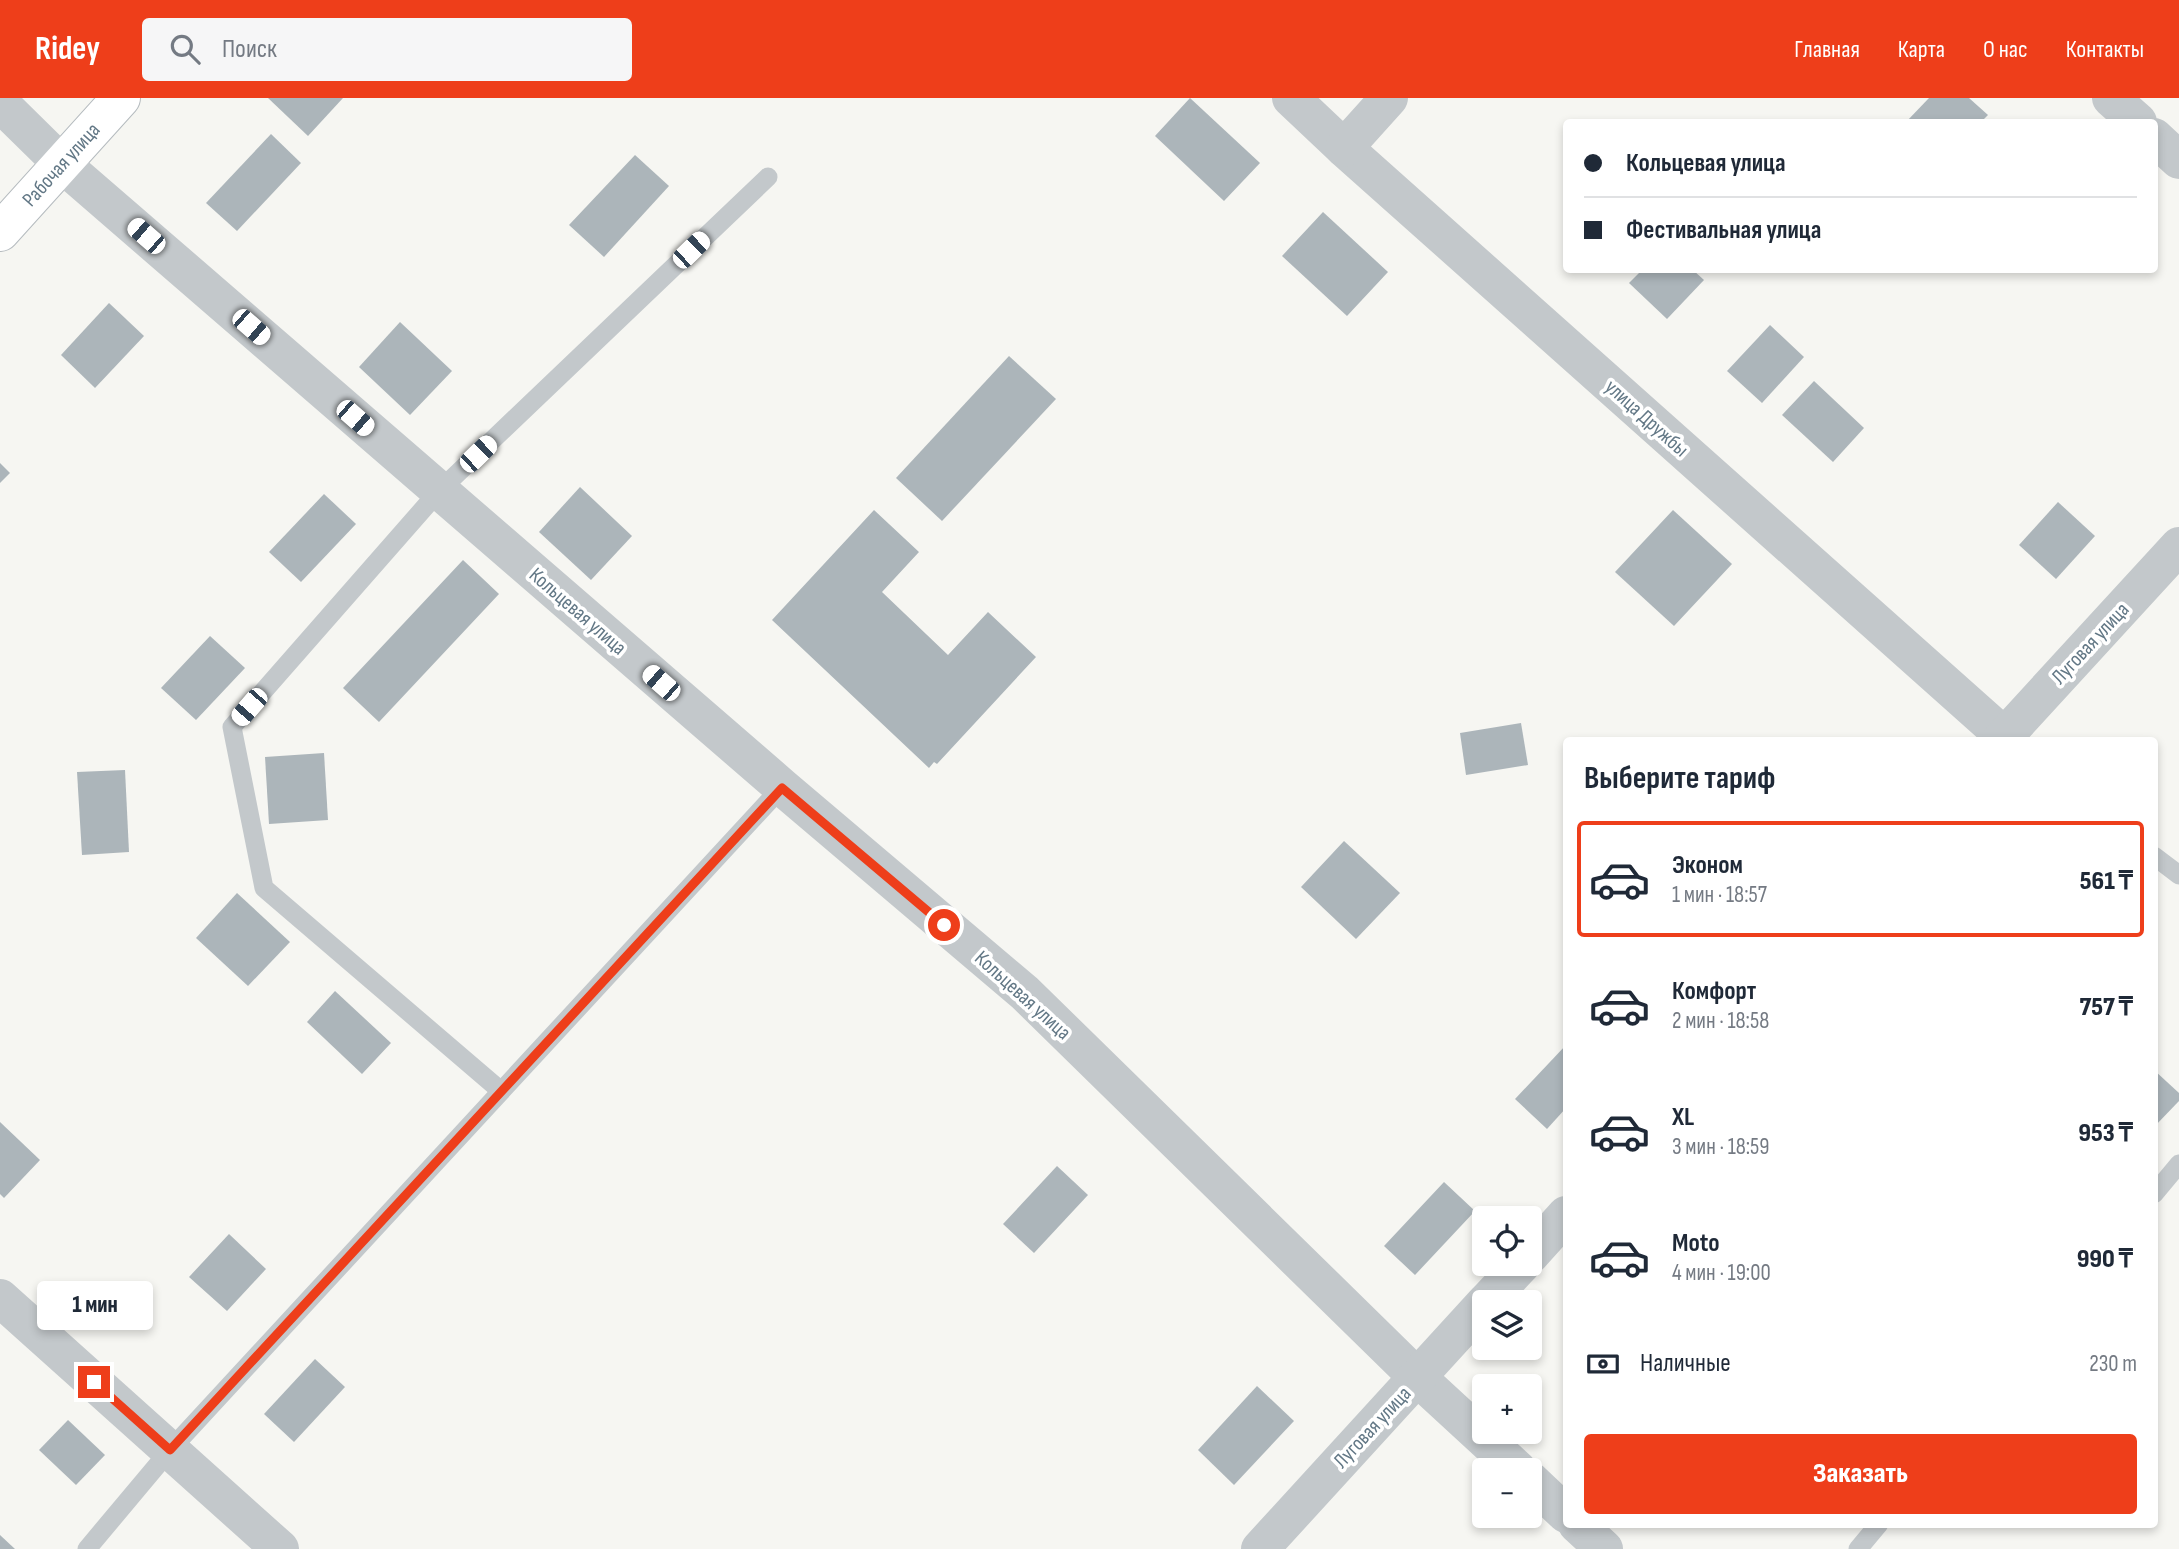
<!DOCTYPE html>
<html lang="ru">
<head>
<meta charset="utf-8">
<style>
  body { margin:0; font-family:"Sofia Sans Condensed",sans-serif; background:#f6f6f7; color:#1f2937; height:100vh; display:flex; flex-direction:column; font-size:26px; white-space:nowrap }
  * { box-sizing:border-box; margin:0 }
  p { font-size:23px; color:#747a83 }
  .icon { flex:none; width:38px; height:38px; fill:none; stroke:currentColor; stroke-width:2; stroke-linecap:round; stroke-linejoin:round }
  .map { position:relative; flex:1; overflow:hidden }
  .details { position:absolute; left:1563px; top:639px; width:595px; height:791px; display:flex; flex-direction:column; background:#fff; border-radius:7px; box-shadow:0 4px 10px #0003 }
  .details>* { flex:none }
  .guide { position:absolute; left:1563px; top:21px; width:595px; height:154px; border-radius:7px; box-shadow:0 4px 10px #0003; display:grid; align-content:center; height:154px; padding:0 21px; background:#fff }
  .fabs { position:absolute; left:1472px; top:1108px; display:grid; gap:14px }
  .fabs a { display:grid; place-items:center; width:70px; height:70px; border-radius:7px; background:#fff; box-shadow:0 4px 10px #0003; font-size:35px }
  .end { position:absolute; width:32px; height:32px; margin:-16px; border:9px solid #ee3e1a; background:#fff; box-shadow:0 0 0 4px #fff }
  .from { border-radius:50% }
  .bubble { position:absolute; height:49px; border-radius:7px; background:#fff; box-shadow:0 4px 10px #0003; font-size:23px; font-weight:800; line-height:49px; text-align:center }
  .car { position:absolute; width:21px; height:42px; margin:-21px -10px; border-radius:9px; box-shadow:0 0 5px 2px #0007; background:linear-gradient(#fff 24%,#345 0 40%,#fff 0 76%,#345 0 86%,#fff 0) }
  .guide b { display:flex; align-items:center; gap:24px; height:66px; font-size:26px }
  .guide b+b { border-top:2px solid #e0e1e3 }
  .guide i { width:18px; height:18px; background:#1f2937 }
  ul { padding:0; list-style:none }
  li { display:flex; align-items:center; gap:21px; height:116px; margin:0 14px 10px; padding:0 7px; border:4px solid transparent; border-radius:7px }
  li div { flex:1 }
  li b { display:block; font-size:26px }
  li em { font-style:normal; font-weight:800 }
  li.current { border-color:#ee3e1a }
  li>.icon { width:63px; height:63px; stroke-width:1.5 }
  h2 { padding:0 21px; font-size:32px; line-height:84px }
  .pay { display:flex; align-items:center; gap:18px; height:77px; padding:0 21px; font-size:26px }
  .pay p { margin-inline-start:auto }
  .cta { display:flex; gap:14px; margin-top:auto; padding:14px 21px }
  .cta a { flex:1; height:80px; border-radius:7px; background:#ee3e1a; color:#fff; font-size:28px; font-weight:800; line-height:80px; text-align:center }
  header { display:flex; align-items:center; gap:42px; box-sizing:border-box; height:98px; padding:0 35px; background:#ee3e1a; color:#fff }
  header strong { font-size:33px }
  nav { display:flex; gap:38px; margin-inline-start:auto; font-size:24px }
  .search { width:490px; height:63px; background:#f6f6f7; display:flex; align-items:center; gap:18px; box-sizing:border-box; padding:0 24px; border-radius:7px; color:#747a83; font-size:26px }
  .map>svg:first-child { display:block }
  .building { fill:#acb5ba }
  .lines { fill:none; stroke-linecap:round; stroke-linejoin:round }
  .secondary-casing { stroke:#b5bbbf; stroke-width:40 }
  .lane { stroke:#c3c8cb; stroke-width:19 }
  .street { stroke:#c3c8cb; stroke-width:38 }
  .secondary { stroke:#fff; stroke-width:38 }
  .route { stroke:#ee3e1a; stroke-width:9 }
  .labels { text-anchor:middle; stroke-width:7; stroke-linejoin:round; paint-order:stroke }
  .street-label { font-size:21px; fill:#637886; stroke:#fff }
</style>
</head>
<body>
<header>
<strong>Ridey</strong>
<div class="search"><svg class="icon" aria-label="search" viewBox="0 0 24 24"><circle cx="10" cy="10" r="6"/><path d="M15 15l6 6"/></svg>Поиск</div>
<nav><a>Главная</a><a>Карта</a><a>О нас</a><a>Контакты</a></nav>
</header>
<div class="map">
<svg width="2179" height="1451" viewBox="0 0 2179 1451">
  <rect width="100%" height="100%" fill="#f6f6f2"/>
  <g class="building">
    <polygon points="268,0 343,0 308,38"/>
    <polygon points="1190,0 1260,65 1224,103 1155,38"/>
    <polygon points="1929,0 1969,0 1988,17 1981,24 1906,24"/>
    <polygon points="271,36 301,65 237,133 206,105"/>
    <polygon points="635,57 669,88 604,159 569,127"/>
    <polygon points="1323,114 1388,174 1347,218 1282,158"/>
    <polygon points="1642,172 1693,172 1704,182 1667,221 1629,185"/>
    <polygon points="109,205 144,238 95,290 61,257"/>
    <polygon points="400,224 452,273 410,317 359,269"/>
    <polygon points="1770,227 1804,259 1762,305 1727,273"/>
    <polygon points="1009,258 1056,301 942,423 896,380"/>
    <polygon points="1814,283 1864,330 1833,364 1782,317"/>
    <polygon points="0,365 10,375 0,385"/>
    <polygon points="580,389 632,438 591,482 539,434"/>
    <polygon points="324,396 356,426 301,484 269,454"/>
    <polygon points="2058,404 2095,438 2056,481 2019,447"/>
    <polygon points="874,412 919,454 882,494 948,557 988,514 1036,559 937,666 934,664 929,670 772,522"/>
    <polygon points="1673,412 1732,466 1674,528 1615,474"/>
    <polygon points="463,462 499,496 379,624 343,590"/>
    <polygon points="210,538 245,570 196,622 161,590"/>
    <polygon points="1521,625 1528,667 1466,677 1460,635"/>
    <polygon points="324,655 328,722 269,726 265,659"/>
    <polygon points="125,672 129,754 82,757 77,674"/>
    <polygon points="1344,743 1400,795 1356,841 1301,789"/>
    <polygon points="237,795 290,844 248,888 196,840"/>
    <polygon points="335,893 391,945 362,976 307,924"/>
    <polygon points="1566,947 1566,1010 1547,1031 1515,1001"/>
    <polygon points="2154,972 2179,995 2179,1003 2154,1029"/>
    <polygon points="0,1024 40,1062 4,1100 0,1096"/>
    <polygon points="1057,1068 1088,1097 1034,1155 1003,1126"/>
    <polygon points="1444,1084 1475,1113 1415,1177 1384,1148"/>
    <polygon points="229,1136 266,1171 227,1213 189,1179"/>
    <polygon points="315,1261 345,1289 294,1344 264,1316"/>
    <polygon points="1257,1288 1294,1323 1234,1387 1198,1352"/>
    <polygon points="68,1322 105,1357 76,1387 39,1352"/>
    <polygon points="0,1437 15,1451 0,1451"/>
  </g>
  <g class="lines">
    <defs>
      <g id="secondary">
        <path id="s1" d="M0,134L121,0"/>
      </g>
    </defs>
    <use href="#secondary" class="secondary-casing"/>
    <g class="lane">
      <polyline points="2154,758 2179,777"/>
      <polyline points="501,993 264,790 232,629 439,393 768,79"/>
      <polyline points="2154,1096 2179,1066"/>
      <polyline points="87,1451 170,1352 782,689"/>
      <polyline points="1858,1451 1879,1426"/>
    </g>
    <g class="street">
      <polyline points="1291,0 1344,50 2004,638"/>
      <polyline points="2111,0 2138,24"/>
      <polyline points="0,5 62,66 782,689 1025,895 1417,1279 1518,1372"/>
      <polyline points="2154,39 2179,62"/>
      <polyline points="1344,50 1389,0"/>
      <polyline points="2001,642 2179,448"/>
      <polyline points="1530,1157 1566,1117"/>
      <polyline points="0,1200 280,1451"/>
      <polyline points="1486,1204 1522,1166"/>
      <polyline points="1530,1382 1566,1416"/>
      <polyline points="1577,1426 1604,1451"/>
      <polyline points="1260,1451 1484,1206"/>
    </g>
    <use href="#secondary" class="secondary"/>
  </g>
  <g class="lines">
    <polyline class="route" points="94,1284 170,1352 782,690 944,827"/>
  </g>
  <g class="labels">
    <g class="street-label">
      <text dy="7" stroke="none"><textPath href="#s1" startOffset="91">Рабочая улица</textPath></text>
      <text transform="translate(1647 320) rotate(42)" y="7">улица Дружбы</text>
      <text transform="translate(578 513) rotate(41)" y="7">Кольцевая улица</text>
      <text transform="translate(2090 545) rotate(-47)" y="7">Луговая улица</text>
      <text transform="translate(1023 897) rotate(42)" y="7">Кольцевая улица</text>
      <text transform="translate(1372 1329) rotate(-47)" y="7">Луговая улица</text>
    </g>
  </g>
</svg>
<div class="fabs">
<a><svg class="icon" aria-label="locate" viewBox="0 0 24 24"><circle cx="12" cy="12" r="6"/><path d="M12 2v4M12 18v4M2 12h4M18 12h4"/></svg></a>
<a><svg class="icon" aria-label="layers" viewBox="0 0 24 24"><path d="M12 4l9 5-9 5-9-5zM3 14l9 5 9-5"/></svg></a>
<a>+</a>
<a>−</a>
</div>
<i class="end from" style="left:944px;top:827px"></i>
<i class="end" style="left:94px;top:1284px"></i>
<div class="bubble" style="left:37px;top:1183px;width:116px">1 мин</div>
<i class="car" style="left:146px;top:138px;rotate:311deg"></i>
<i class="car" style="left:691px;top:152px;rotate:46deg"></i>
<i class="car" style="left:251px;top:229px;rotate:131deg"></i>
<i class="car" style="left:355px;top:320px;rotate:131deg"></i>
<i class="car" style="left:478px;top:356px;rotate:46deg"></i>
<i class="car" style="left:661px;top:585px;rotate:311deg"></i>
<i class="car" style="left:249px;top:609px;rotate:221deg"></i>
<div class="guide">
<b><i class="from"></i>Кольцевая улица</b>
<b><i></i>Фестивальная улица</b>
</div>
<section class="details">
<h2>Выберите тариф</h2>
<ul>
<li class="current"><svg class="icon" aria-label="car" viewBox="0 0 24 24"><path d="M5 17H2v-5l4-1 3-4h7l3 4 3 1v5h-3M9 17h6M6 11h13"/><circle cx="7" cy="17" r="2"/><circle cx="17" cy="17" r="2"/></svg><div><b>Эконом</b><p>1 мин · 18:57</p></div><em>561 ₸</em></li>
<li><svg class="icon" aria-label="car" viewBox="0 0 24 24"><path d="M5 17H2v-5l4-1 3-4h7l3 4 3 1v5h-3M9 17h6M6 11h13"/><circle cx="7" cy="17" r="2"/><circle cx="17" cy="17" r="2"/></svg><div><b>Комфорт</b><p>2 мин · 18:58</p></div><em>757 ₸</em></li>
<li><svg class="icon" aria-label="car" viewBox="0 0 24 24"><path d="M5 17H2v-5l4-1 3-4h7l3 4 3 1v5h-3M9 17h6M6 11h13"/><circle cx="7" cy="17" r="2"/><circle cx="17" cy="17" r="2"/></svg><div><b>XL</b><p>3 мин · 18:59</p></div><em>953 ₸</em></li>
<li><svg class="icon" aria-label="car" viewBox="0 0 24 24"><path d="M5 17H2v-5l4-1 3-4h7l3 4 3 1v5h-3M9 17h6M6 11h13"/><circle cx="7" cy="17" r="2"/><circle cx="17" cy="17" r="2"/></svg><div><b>Moto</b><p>4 мин · 19:00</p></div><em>990 ₸</em></li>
</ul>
<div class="pay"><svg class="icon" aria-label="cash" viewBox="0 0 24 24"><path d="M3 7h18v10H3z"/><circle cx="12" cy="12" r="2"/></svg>Наличные<p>230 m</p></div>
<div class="cta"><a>Заказать</a></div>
</section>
</div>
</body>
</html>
